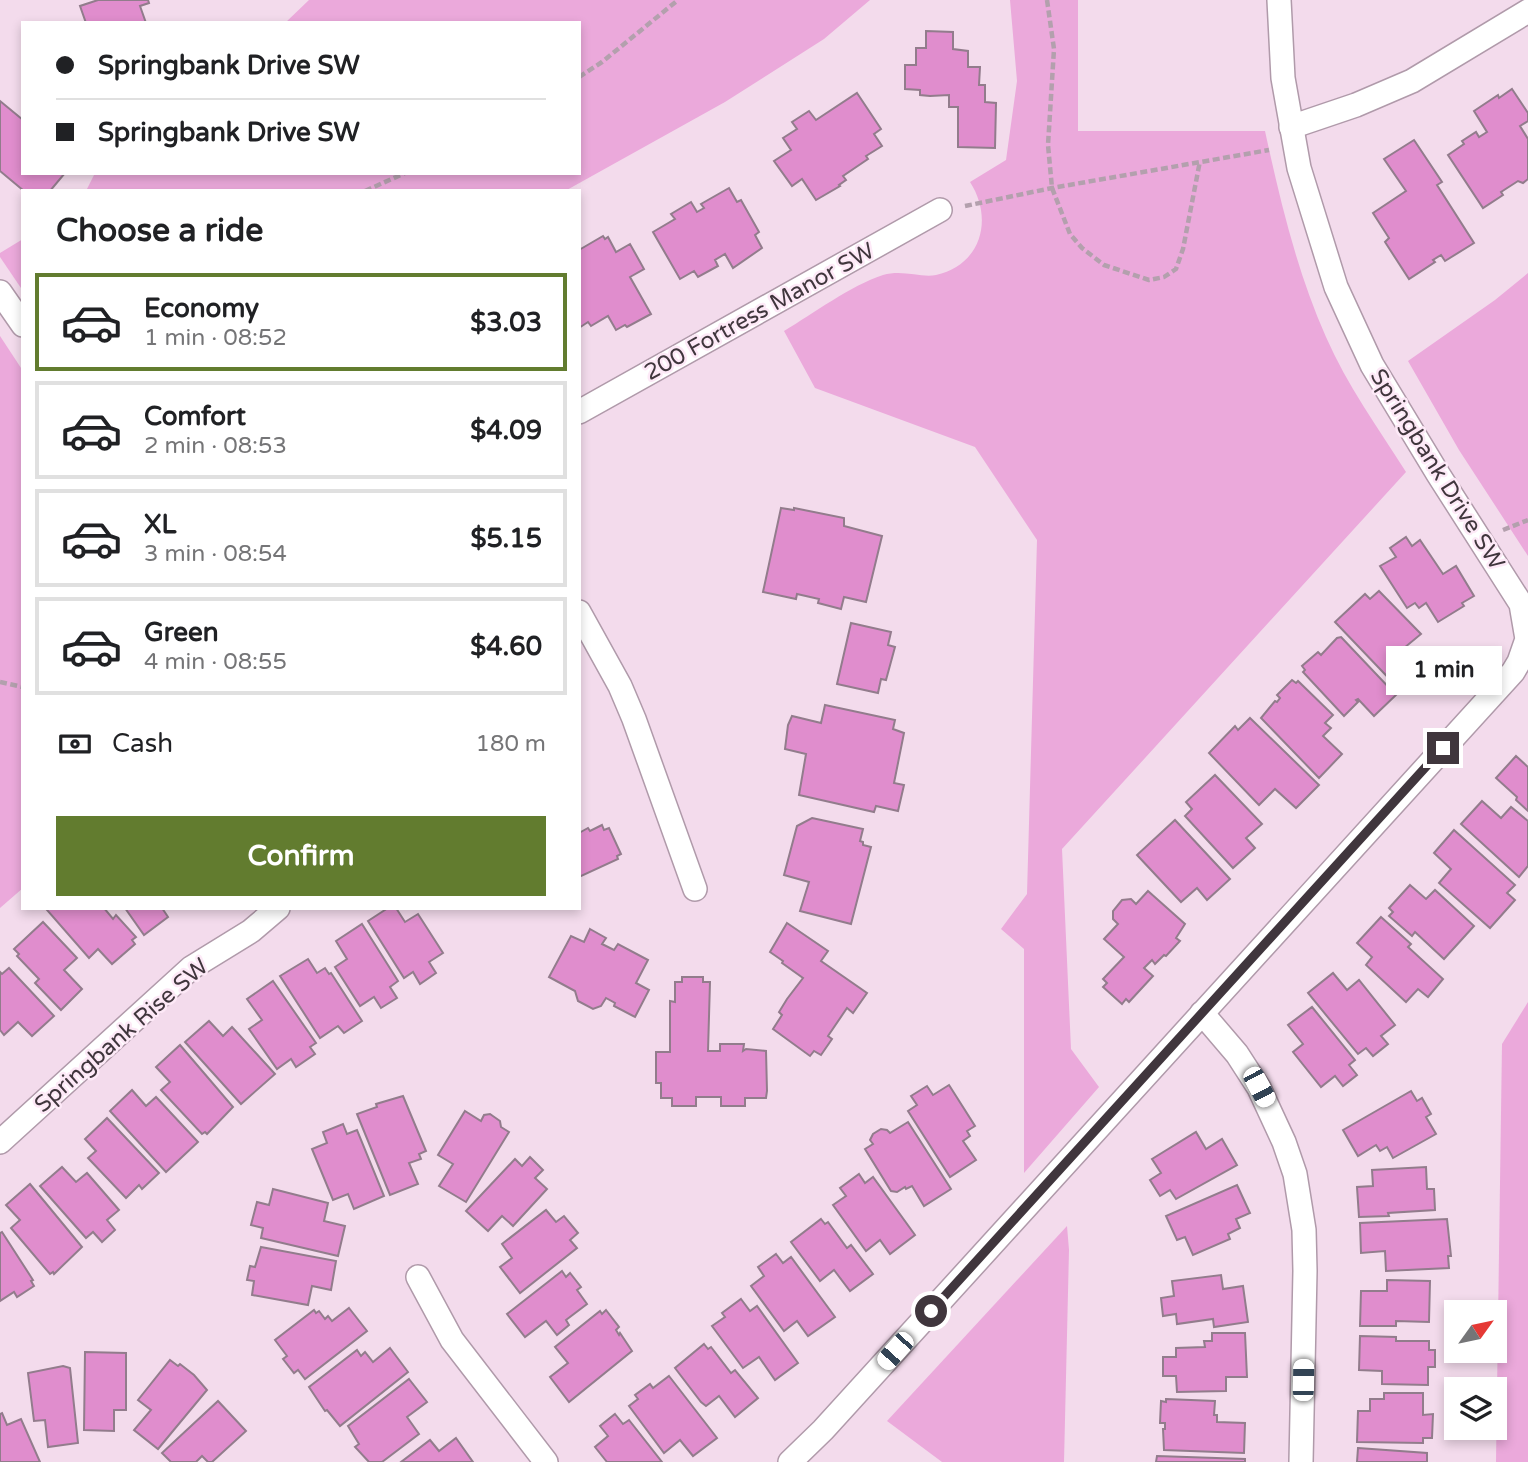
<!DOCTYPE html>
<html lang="en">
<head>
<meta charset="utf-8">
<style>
  body { margin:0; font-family:"Varela Round",sans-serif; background:#f2f2f2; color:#202124; height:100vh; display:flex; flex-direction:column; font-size:26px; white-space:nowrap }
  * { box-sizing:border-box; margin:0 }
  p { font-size:23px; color:#757577 }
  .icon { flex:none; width:38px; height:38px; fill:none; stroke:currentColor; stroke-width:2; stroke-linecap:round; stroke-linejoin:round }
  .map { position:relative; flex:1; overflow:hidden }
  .panel { position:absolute; left:21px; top:189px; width:560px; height:721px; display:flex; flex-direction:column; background:#fff; border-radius:0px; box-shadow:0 4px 10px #0003 }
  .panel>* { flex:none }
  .guide { position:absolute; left:21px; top:21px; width:560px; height:154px; border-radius:0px; box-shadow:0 4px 10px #0003; display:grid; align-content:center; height:154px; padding:0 35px; background:#fff }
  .needle { width:46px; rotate:57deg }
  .fabs { position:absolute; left:1444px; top:1300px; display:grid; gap:14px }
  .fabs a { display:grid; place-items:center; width:63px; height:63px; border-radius:0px; background:#fff; box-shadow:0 4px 10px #0003; font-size:35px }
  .end { position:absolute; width:32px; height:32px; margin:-16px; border:9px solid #40363d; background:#fff; box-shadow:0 0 0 4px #fff }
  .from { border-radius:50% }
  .bubble { position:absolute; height:49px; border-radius:0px; background:#fff; box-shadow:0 4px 10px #0003; font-size:23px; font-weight:700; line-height:49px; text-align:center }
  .car { position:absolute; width:21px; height:42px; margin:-21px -10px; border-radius:9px; box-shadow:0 0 5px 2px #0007; background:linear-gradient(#fff 24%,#345 0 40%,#fff 0 76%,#345 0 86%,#fff 0) }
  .guide b { display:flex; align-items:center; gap:24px; height:66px; font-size:26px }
  .guide b+b { border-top:2px solid #e0e0e0 }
  .guide i { width:18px; height:18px; background:#202124 }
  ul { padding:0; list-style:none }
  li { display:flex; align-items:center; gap:21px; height:98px; margin:0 14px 10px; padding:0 21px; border:4px solid #e0e0e0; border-radius:0px }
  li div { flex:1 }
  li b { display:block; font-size:26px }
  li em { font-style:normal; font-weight:700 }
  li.active { border-color:#627c2f }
  li>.icon { width:63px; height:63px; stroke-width:1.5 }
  h2 { padding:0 35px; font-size:32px; line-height:84px }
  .pay { display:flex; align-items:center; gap:18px; height:77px; padding:0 35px; font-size:26px }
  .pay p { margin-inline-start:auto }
  .action { display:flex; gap:14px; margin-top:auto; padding:14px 35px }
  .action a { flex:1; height:80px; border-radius:0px; background:#627c2f; color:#fff; font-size:28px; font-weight:700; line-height:80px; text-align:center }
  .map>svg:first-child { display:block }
  .green { fill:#eba9db }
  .building { fill:#e08dcd; stroke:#927c8c; stroke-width:2 }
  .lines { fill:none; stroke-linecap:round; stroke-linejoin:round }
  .street-casing { stroke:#b09aaa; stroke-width:26 }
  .path { stroke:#b3a0ad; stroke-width:4.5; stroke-dasharray:7 3.5; stroke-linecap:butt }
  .street { stroke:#fff; stroke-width:23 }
  .route { stroke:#40363d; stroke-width:9 }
  .labels { text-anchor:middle; stroke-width:5; stroke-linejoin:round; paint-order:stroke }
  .street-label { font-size:23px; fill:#40363d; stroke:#fde9f7 }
</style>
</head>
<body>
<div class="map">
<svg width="1528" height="1462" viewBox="0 0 1528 1462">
  <rect width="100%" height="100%" fill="#f3dbec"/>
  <g class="green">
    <polygon points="309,0 870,0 824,39 725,102 565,191 86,191 95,173 579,173 579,23 285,23"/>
    <path d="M1010,0H1078V131H1265C1280,200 1297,272 1326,337C1347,385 1378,428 1406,472L1062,849L1071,1049L1099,1087L1024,1173V949L1001,929L1027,894L1037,540L975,447L815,388L784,331C814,313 850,286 883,275C903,269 920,278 936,275C981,265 994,219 970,182L1006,160L1017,81Z"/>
    <polygon points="23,239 23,291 0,257 0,253"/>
    <polygon points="1528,273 1528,556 1459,450 1408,361 1495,300"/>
    <polygon points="0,336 23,371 23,888 0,908"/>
    <polygon points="1528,1002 1528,1462 1496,1462 1502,1044"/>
    <polygon points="1067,1226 1069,1250 1064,1462 942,1462 887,1421"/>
  </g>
  <g class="building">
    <polygon points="98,0 148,0 149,3 140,6 146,23 86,23 80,6"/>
    <polygon points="926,31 953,32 953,49 968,51 968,67 980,67 979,85 985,85 985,102 996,103 995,148 958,147 958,107 949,107 949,95 930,96 920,95 920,90 905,89 905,65 916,65 916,48 926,48"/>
    <polygon points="1512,89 1528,113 1528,121 1520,126 1528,139 1528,179 1523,183 1518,181 1501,192 1503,195 1483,208 1448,155 1464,144 1462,141 1476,132 1479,137 1487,132 1474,111 1498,95 1499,98"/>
    <polygon points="857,93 881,129 874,134 882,146 866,156 868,159 843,176 846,180 839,185 840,186 816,200 802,179 792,186 774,161 791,150 783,138 797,129 792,122 809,111 816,120"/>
    <polygon points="0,101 23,120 23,173 65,173 50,191 24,191 0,171"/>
    <polygon points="1414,140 1442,182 1437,185 1474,243 1445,261 1441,255 1433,260 1435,262 1409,279 1385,242 1389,238 1373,213 1406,191 1384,159"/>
    <polygon points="729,188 737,202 741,200 759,232 755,235 762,248 733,268 725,254 715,260 718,266 698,277 694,271 680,279 653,232 675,219 671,214 691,202 697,212 704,208 701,204"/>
    <polygon points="603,236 605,239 608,237 616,252 630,244 644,269 630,277 651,314 627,327 625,325 616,330 608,316 591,326 588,322 579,328 579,250"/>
    <polygon points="781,508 794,510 794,508 844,518 844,526 882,536 866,602 844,597 841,609 818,603 819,599 797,594 796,599 763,592"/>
    <polygon points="1406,537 1412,546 1420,540 1443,574 1456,566 1474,596 1462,603 1464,606 1438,622 1426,603 1419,608 1415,603 1407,608 1380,566 1396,557 1390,548"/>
    <polygon points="1379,591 1421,634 1404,648 1423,669 1401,691 1335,622 1365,594 1370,599"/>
    <polygon points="851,623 891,632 888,645 895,647 886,680 881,679 878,693 837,684"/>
    <polygon points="1341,637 1396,695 1374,716 1358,699 1356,700 1358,702 1344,716 1303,672 1305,670 1302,666 1318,652 1321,655 1337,638"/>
    <polygon points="1292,680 1296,683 1298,681 1333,715 1325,723 1331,728 1323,736 1342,754 1319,778 1261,718 1275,701 1277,702 1280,698 1277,695"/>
    <polygon points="825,705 895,720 893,729 904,733 894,783 904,785 898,811 876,806 874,812 799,795 806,754 785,749 788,725 792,716 821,723"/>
    <polygon points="1250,718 1319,785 1296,808 1275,789 1259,805 1209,753 1235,726 1238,730"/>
    <polygon points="1516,756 1528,767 1528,811 1516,800 1517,797 1496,778"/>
    <polygon points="1215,775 1262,824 1246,838 1255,848 1233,868 1185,816 1192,809 1186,802"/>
    <polygon points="1482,801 1501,818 1511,807 1528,821 1528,866 1519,877 1461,824"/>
    <polygon points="812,818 863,829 860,841 863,842 863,845 871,847 851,924 800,911 809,882 784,875 797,826"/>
    <polygon points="1175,820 1230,879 1207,900 1197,888 1181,902 1137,855"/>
    <polygon points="602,825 604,830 609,828 621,854 617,856 618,859 579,877 579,833 588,828 590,831"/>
    <polygon points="1454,830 1515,885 1507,893 1515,900 1490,928 1439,883 1451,869 1434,853"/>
    <polygon points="1410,885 1426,899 1435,890 1474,926 1444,959 1415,932 1412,936 1389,916 1393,912 1389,908"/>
    <polygon points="1148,891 1185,924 1176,938 1180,941 1166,956 1164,955 1155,964 1152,960 1144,968 1153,976 1129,1002 1126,999 1122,1004 1103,987 1107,983 1103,979 1124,957 1104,939 1118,924 1113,919 1113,911 1122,900 1131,899 1136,904"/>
    <polygon points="50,908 104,908 113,919 116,915 136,937 132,940 135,944 112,964 98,949 89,958 47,910"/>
    <polygon points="125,908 162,908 168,917 144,935"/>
    <polygon points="388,908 396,908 405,922 418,914 443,953 429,962 436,973 420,984 413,972 404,978 368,921"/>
    <polygon points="1381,917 1411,944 1408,947 1443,979 1428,997 1418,989 1406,1002 1366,965 1372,957 1357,943"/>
    <polygon points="43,922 77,958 64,970 82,989 61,1010 35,983 39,979 17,956 19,954 14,949"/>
    <polygon points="787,923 828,951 821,961 867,993 853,1013 847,1008 828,1036 832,1039 821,1055 814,1051 810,1056 773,1029 782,1015 779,1012 787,999 803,978 782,963 783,961 770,952"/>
    <polygon points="362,924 398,981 390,987 397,998 381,1008 374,997 360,1006 335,967 347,959 336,941"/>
    <polygon points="590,929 606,938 602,944 614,950 618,944 648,960 636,983 649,990 635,1017 614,1006 615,1003 606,998 601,1006 593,1009 578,1001 575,991 549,977 571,936 584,942"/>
    <polygon points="308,959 317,973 325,968 329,974 331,973 362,1021 344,1033 338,1026 320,1038 280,976"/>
    <polygon points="9,968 54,1016 32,1036 18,1022 4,1035 0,1030 0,972 2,974"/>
    <polygon points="1333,973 1347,990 1359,980 1395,1025 1381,1036 1388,1044 1373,1056 1366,1048 1358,1054 1308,993"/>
    <polygon points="682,977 703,977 703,982 710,982 708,1051 720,1051 720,1044 744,1044 743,1051 746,1049 766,1051 767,1091 766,1098 745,1098 745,1106 721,1106 721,1097 696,1097 696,1106 672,1106 672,1098 661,1098 661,1083 656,1083 656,1052 670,1052 670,1001 675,1002 675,982 682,982"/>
    <polygon points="273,981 316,1043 310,1047 315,1054 296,1067 291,1059 277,1069 249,1029 262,1020 247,999"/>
    <polygon points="1312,1007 1355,1060 1349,1065 1357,1075 1343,1086 1335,1076 1321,1087 1293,1052 1303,1044 1288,1025"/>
    <polygon points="209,1021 223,1036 232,1027 275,1074 241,1104 185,1042"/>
    <polygon points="180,1045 233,1107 207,1134 205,1132 202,1134 161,1090 170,1082 156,1067"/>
    <polygon points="949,1085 975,1126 967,1131 970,1136 963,1141 976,1160 950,1177 908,1111 917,1105 911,1096 927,1086 933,1095"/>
    <polygon points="132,1090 146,1106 156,1097 198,1142 166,1172 110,1111"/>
    <polygon points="1411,1091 1417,1101 1422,1098 1431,1114 1426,1117 1436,1134 1393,1158 1387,1147 1380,1151 1376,1145 1358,1156 1343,1130"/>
    <polygon points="403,1096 426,1151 419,1154 421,1159 409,1163 418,1184 390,1195 357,1114 377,1107 376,1104"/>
    <polygon points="465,1111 481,1121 484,1115 490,1114 500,1121 501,1127 509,1132 466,1202 439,1186 453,1164 438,1155"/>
    <polygon points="107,1118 159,1173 142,1189 139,1185 126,1198 88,1158 96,1151 85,1139"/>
    <polygon points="908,1122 951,1189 924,1206 912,1186 906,1189 905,1187 897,1192 891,1191 865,1149 873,1144 870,1140 873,1134 881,1129 887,1130 890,1133"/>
    <polygon points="343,1124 347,1134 357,1130 384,1196 354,1209 348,1194 333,1200 312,1149 327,1143 323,1132"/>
    <polygon points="1196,1132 1206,1149 1222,1139 1237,1165 1176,1199 1170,1190 1160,1196 1150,1180 1161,1173 1152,1159"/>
    <polygon points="530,1157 543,1170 535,1178 547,1189 513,1226 502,1216 488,1231 466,1211 515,1159 522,1166"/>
    <polygon points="62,1167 76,1182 87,1173 119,1210 107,1220 115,1230 102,1242 93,1232 86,1238 40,1186"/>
    <polygon points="1426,1167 1427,1189 1434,1189 1435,1210 1388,1213 1389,1216 1359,1217 1357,1187 1373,1186 1372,1170"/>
    <polygon points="859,1174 865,1183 873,1177 915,1235 890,1254 880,1240 866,1251 833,1205 846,1196 840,1188"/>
    <polygon points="30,1184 82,1247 54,1274 53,1272 50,1274 11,1228 20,1220 6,1205"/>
    <polygon points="1237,1185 1250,1213 1236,1219 1240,1228 1228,1234 1230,1239 1193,1255 1185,1237 1177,1240 1166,1216"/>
    <polygon points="273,1189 328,1203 324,1221 345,1226 338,1256 261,1238 263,1228 251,1225 257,1202 269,1205"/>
    <polygon points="546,1210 556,1222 564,1216 578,1233 570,1240 577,1248 520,1293 500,1267 512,1258 502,1244"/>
    <polygon points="821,1219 825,1224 828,1222 847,1248 851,1245 873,1274 850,1291 834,1270 820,1281 791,1242"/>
    <polygon points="1447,1219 1451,1256 1448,1256 1449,1268 1386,1271 1385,1251 1361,1253 1360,1223"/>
    <polygon points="2,1232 33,1280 31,1281 34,1286 17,1297 14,1292 0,1301 0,1233"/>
    <polygon points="261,1247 336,1261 331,1290 312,1286 308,1305 252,1295 254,1281 247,1280 250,1266 255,1267"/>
    <polygon points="776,1254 783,1263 791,1257 835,1317 808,1336 797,1321 784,1331 751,1286 764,1276 758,1267"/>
    <polygon points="562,1271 566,1277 570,1273 581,1287 577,1290 587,1304 566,1320 569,1325 557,1335 546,1321 525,1337 507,1314"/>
    <polygon points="1221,1275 1223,1289 1243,1286 1248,1322 1214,1327 1213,1319 1177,1324 1176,1314 1163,1316 1161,1298 1174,1296 1172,1281"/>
    <polygon points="1387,1280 1430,1281 1429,1322 1396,1321 1396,1326 1360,1326 1361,1291 1387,1291"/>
    <polygon points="741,1299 750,1311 757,1306 798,1363 775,1380 759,1357 743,1368 712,1326 725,1317 722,1313"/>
    <polygon points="349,1308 367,1331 305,1379 298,1370 294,1373 283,1359 287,1356 275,1340 314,1310 316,1313 319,1311 325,1319 328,1316 332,1321"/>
    <polygon points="606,1310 619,1327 616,1330 619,1335 620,1333 632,1351 569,1402 550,1377 568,1363 555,1347 600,1311 602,1314"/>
    <polygon points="1212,1333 1245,1333 1247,1377 1226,1377 1226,1391 1177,1392 1176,1376 1163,1376 1163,1357 1176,1357 1176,1348 1205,1347 1204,1341 1212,1341"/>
    <polygon points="1360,1336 1396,1337 1396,1341 1429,1341 1429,1350 1435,1350 1435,1367 1428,1367 1428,1385 1382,1384 1382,1371 1359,1370"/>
    <polygon points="704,1344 708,1349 711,1347 731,1373 735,1370 758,1398 735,1417 719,1396 706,1406 701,1402 675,1368"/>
    <polygon points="390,1348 408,1372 340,1426 327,1410 325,1411 309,1387 357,1350 361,1356 365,1352 373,1362"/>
    <polygon points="85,1352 126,1353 126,1410 114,1410 114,1431 84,1430"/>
    <polygon points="170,1360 178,1366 180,1364 194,1375 207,1390 158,1449 134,1430 151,1410 138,1400"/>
    <polygon points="63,1366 70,1368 78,1443 48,1447 45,1420 34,1421 28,1373"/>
    <polygon points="669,1376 717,1438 693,1456 680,1440 664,1453 629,1406 638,1399 635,1395 650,1384 653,1388"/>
    <polygon points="409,1379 427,1402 407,1417 419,1434 382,1462 369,1462 355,1447 359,1444 348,1426"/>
    <polygon points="1384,1393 1423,1393 1423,1415 1433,1414 1432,1438 1423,1438 1423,1443 1357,1442 1358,1411 1370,1411 1370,1399 1384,1399"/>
    <polygon points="1166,1399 1215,1401 1214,1415 1217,1415 1217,1422 1245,1423 1244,1453 1164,1450 1163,1429 1165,1429 1165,1423 1160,1423 1161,1401 1166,1402"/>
    <polygon points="218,1401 246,1431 212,1462 208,1462 202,1456 196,1462 171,1462 162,1453"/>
    <polygon points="2,1413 7,1425 21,1419 40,1462 0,1462 0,1414"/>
    <polygon points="615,1414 623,1424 629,1420 662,1462 607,1462 595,1447 608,1436 600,1426"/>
    <polygon points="456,1438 473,1462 401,1462 430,1440 439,1451"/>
    <polygon points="1358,1448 1427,1453 1427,1462 1357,1462"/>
    <polygon points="1157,1456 1245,1459 1245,1462 1156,1462"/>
  </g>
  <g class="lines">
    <defs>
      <g id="street">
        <polyline points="1291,127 1356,105 1412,81 1528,11"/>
        <polyline points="0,292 23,325"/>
        <polyline points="579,412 940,210"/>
        <polyline points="579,612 620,686 634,719 695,889"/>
        <polyline points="1202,1013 1237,1054 1259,1088 1284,1142 1295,1174 1304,1230 1305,1271 1301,1462"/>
        <polyline points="0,1142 191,968 251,931 278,908"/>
        <polyline points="418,1277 452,1340 546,1462"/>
        <polyline points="790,1462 823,1430 1513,672 1519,662 1527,639 1521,604 1438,474 1372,365 1336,287 1299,168 1283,78 1279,0"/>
      </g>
    </defs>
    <use href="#street" class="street-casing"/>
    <g class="path">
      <polyline points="1047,0 1054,49 1048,145 1052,188 1070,234 1082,248 1104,265 1149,280 1164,277 1176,269 1183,249 1200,161"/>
      <polyline points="579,77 602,62 678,0"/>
      <polyline points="365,191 405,173"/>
      <polyline points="965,206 1052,188 1269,150"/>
      <polyline points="1503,530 1528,520"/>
      <polyline points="0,682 23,687"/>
    </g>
    <use href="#street" class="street"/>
  </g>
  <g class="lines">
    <polyline class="route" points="931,1311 1443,748"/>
  </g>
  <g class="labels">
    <g class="street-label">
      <text transform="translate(759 311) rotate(-29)" y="8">200 Fortress Manor SW</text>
      <text transform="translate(1438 469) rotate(58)" y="8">Springbank Drive SW</text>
      <text transform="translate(121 1035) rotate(-41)" y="8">Springbank Rise SW</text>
    </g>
  </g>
</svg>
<div class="fabs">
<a><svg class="needle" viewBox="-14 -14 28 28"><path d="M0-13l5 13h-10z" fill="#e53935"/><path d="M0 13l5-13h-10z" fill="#757577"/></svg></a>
<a><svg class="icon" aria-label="layers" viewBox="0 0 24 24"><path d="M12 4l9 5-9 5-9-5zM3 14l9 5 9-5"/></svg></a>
</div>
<i class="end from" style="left:931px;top:1311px"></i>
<i class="end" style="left:1443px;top:748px"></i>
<div class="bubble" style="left:1386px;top:646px;width:116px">1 min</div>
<i class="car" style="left:1259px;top:1087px;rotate:152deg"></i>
<i class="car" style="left:895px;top:1351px;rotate:222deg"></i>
<i class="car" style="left:1303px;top:1380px;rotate:1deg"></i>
<div class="guide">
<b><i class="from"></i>Springbank Drive SW</b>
<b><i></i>Springbank Drive SW</b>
</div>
<section class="panel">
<h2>Choose a ride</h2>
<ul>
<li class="active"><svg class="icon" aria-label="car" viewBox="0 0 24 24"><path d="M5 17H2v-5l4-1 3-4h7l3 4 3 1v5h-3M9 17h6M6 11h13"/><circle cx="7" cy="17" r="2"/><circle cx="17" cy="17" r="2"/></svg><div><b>Economy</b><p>1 min · 08:52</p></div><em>$3.03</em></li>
<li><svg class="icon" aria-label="car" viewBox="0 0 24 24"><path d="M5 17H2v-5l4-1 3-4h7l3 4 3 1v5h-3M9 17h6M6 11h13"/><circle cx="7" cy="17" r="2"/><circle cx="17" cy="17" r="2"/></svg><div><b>Comfort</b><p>2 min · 08:53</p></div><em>$4.09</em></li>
<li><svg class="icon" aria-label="car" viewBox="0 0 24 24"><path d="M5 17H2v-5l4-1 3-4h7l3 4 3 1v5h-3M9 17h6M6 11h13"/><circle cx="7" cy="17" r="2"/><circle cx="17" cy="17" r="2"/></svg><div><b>XL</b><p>3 min · 08:54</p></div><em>$5.15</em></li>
<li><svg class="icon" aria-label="car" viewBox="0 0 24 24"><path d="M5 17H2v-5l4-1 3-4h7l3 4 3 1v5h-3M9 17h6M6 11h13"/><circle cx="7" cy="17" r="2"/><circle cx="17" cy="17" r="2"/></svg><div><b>Green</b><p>4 min · 08:55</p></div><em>$4.60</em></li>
</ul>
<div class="pay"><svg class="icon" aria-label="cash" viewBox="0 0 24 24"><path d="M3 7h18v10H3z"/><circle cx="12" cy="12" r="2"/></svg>Cash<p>180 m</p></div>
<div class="action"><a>Confirm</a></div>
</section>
</div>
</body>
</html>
